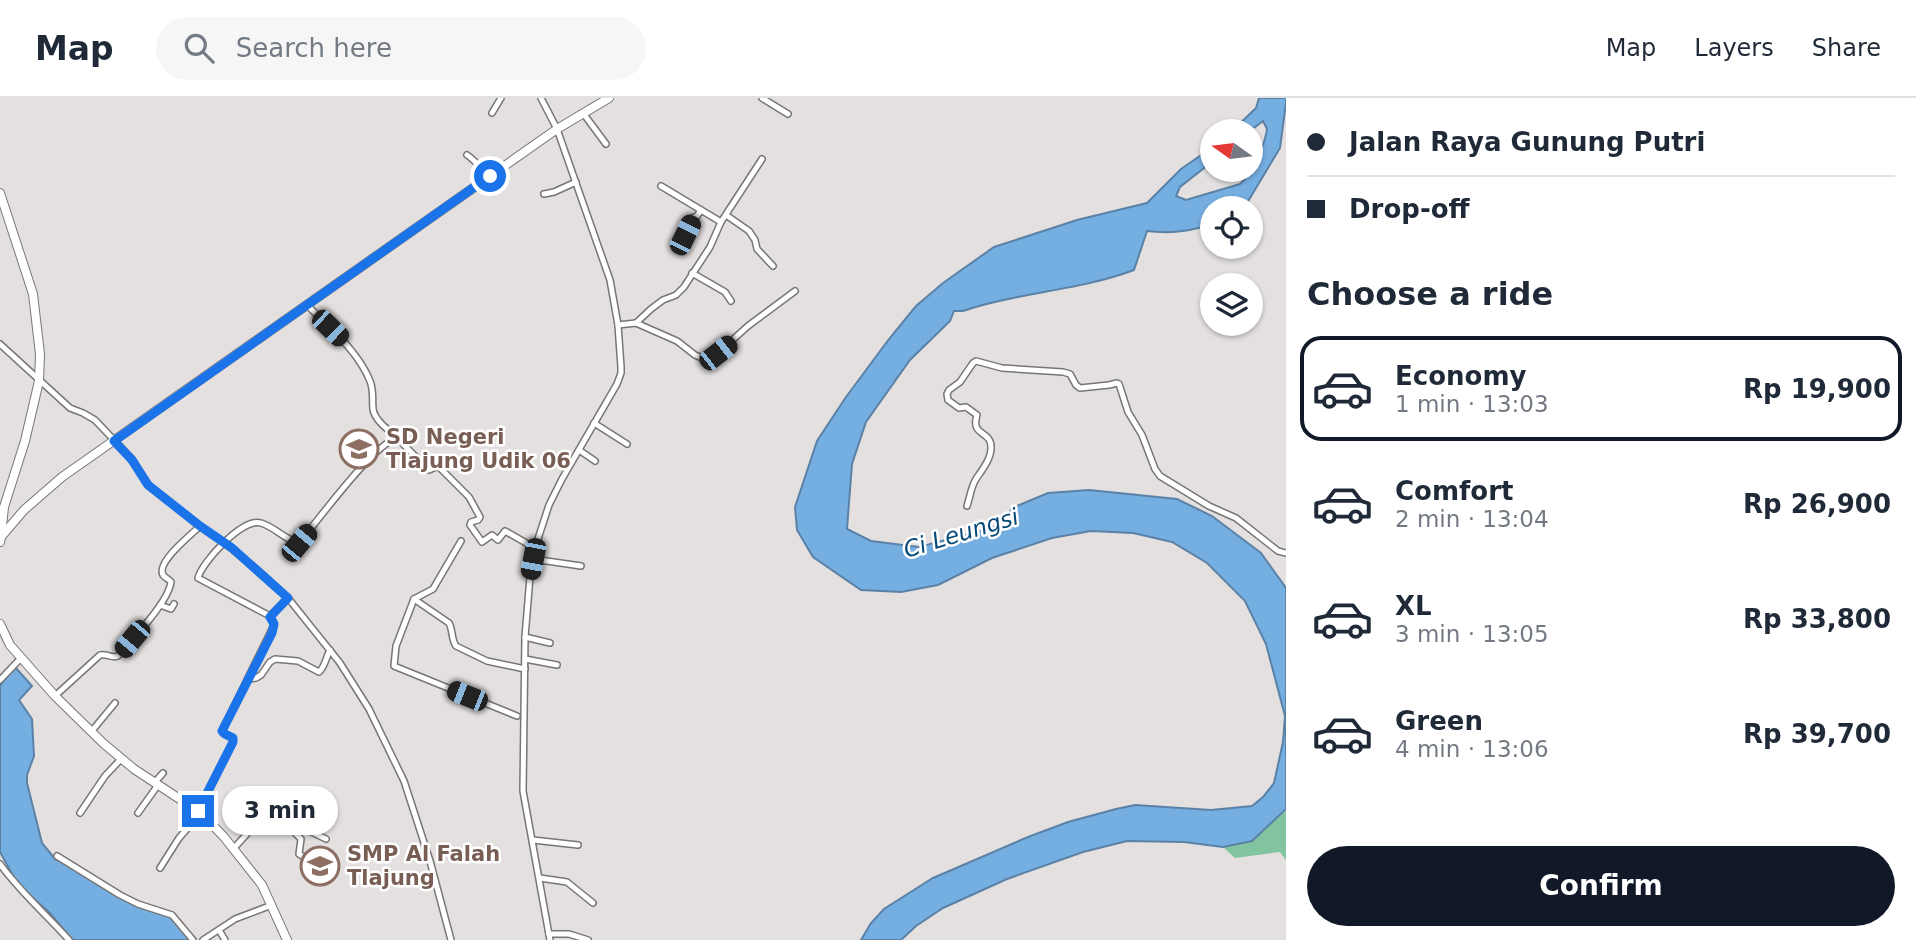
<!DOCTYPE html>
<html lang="en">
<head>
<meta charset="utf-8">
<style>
  body { margin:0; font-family:"DejaVu Sans",sans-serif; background:#f6f6f7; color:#1f2937; height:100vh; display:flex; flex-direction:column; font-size:26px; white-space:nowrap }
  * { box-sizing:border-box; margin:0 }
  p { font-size:23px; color:#747a83 }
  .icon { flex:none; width:38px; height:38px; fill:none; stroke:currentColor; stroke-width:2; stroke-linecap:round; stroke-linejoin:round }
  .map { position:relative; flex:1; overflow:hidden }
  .side { display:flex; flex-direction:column; background:#fff; width:630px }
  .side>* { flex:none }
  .guide { display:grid; align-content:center; height:154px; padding:0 21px; background:#fff }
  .needle { width:46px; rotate:284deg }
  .tools { position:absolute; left:1200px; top:21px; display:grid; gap:14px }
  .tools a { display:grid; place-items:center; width:63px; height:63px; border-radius:50%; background:#fff; box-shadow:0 2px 5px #0004; font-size:35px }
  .end { position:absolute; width:32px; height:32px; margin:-16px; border:9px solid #1a73e8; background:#fff; box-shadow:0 0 0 4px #fff }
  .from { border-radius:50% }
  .bubble { position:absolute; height:49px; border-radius:24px; background:#fff; box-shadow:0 2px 5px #0004; font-size:23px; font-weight:600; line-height:49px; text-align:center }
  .car { position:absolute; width:21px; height:42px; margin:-21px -10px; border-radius:9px; box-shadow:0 0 5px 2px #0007; background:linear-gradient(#222 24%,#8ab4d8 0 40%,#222 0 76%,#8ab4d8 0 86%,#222 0) }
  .guide b { display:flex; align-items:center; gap:24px; height:66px; font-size:26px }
  .guide b+b { border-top:2px solid #e0e1e3 }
  .guide i { width:18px; height:18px; background:#1f2937 }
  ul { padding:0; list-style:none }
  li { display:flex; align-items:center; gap:21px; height:105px; margin:0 14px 10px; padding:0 7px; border:4px solid transparent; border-radius:21px }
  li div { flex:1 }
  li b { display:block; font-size:26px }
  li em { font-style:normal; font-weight:600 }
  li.on { border-color:#111827 }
  li>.icon { width:63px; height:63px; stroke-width:1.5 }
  h2 { padding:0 21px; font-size:32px; line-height:84px }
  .button { display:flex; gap:14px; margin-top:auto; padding:14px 21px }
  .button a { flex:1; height:80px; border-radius:42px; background:#111827; color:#fff; font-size:28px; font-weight:600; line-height:80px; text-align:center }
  header { display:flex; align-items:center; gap:42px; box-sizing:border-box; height:98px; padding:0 35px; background:#fff; border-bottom:2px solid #e0e1e3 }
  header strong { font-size:33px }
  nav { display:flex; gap:38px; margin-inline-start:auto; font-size:24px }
  .search { width:490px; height:63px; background:#f6f6f7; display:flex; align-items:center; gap:18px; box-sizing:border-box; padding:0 24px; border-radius:38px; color:#747a83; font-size:26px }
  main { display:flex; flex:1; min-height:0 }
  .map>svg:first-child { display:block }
  .green { fill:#82c3a0 }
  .water { fill:#75aee1; stroke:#5b82a6; stroke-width:2 }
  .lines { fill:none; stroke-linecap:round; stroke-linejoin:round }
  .minor-casing { stroke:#787674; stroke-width:8 }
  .primary-casing { stroke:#787674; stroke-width:10 }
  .minor { stroke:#fff; stroke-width:5 }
  .primary { stroke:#fff; stroke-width:8 }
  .route { stroke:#1a73e8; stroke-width:9 }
  .labels { text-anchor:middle; stroke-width:5; stroke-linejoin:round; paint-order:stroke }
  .education-label { font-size:21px; font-weight:bold; fill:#785e54; stroke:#fff; text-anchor:start }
  .water-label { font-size:23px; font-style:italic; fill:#054978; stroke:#fff }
</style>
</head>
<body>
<header>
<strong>Map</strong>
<div class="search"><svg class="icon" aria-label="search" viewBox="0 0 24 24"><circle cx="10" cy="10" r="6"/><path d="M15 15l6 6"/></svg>Search here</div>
<nav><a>Map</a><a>Layers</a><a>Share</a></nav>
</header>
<main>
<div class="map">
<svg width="1286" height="842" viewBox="0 0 1286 842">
  <rect width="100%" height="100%" fill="#e3e0df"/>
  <polygon class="green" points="1286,711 1286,762 1280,754 1235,760 1223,749 1252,743"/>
  <g class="water">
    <path d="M1259,0H1286V5L1280,50L1244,110H1213V126C1190,133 1171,136 1147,133L1134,172C1078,193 1019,194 963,213H954L950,223L910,262L866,324L852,366L847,431L871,443L919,449L1003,427L1012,410L1048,395L1089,392L1177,401L1212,418L1261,455L1286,490V711L1252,743L1223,749L1184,744L1127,743L1083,754L1007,781L943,810L916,828L901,842H861L871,825L884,811L933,780L1028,739L1068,724L1116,711L1135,707L1211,712L1252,708L1263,699L1274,685L1283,644L1285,618L1266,546L1245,503L1207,465L1172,444L1133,435L1091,433L1052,440L992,460L938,487L901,494L861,492L813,459L797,432L795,409L817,343L846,299L889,241L916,208L943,185L994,149L1077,122L1147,105L1181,71L1213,49V63L1180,89L1176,98L1186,102L1240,86C1252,76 1265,47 1267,31L1263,23L1250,33H1232L1256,10Z"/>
    <polygon points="15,569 32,588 19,602 32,621 34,658 27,677 27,685 42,745 55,761 77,772 104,790 138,809 159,814 174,821 189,841 188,842 72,842 50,815 18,787 0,754 0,588 12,570"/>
  </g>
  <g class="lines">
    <defs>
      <g id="minor">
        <polyline points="541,0 557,31 610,182 618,227 621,269 621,275 617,286 562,381 549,407 535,450 530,479 525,539 523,693 550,842"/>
        <polyline points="762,0 788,16"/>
        <polyline points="492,15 501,0"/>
        <polyline points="583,15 606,46"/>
        <path d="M467,57C476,63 481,71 490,78"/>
        <polyline points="661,88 721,124"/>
        <polyline points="544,96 554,94 576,84"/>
        <polyline points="726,117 749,133 755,142 757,151 773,168"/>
        <polyline points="680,144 692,120 697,118 701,112"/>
        <polyline points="692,175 725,194 731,203"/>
        <path d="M307,207C329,229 358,253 370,283C374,293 372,301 373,311C374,321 389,334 398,339"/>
        <polyline points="636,225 651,211 663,202 676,197 684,189 710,149 721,124 762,61"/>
        <polyline points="618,227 636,225 677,243 695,257 702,260 709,259 718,255 748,228 795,193"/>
        <polyline points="0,246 70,310 83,315 95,322 132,361 148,387 200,428 231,450 263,477 288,500 340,565 369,611 404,683 430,763 451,842"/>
        <polyline points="594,325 627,346"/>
        <polyline points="579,352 595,363"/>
        <path d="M967,408C970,399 971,389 976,381C982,372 991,361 991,350C992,332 970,339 977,317L966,309L959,310L948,302L947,296L949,292L960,284L973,265L976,263L1002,270L1063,274L1070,276L1076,287L1080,290L1109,287L1117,285L1119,286L1128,314L1142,337L1155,371L1160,378L1209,408L1236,420L1278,453L1286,455"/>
        <polyline points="461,443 433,491 414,501 396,548 394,568 517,618"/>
        <polyline points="533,461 581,468"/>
        <path d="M414,501L449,525C453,532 451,541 456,548L487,563L525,571"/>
        <polyline points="160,507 171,511 174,506"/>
        <polyline points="270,518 288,500"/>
        <polyline points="525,539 550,545"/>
        <polyline points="525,561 557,567"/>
        <path d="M249,581L256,580L261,577L270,564L275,561L298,563L319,574C325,569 326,559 330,552"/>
        <polyline points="0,582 21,560"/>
        <path d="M55,598L100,557C107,555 112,561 118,558C133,540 168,505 171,484C169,481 165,480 163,477C156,464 192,436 200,428"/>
        <polyline points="91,634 115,605"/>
        <polyline points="155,684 163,675"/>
        <path d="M198,714L233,644V640L223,635V631L273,529V523L270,518L198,480C202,464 243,419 261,425C275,429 285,442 299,445C320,420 372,348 398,339L405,348L429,372L438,368L469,399L480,419L478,422L471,424L470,427L482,444L492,437L498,442L505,433L535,450"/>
        <polyline points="80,715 105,678 121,661"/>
        <polyline points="138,715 158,687"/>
        <polyline points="292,724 293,733 301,741 299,756 302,758 307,759"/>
        <polyline points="533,742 578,747"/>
        <polyline points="234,750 246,737 262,710 326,741"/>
        <polyline points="57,758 120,797 138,806 172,817 193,842"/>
        <path d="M0,766C20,794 46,816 69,842"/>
        <polyline points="160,770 179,740 201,715"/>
        <polyline points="540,780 567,784 593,805"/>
        <polyline points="219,832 225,842"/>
        <polyline points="549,836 569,836 588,842"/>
        <polyline points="203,842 235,821 272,807"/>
      </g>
      <g id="primary">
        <polyline points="0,95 33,196 40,256 39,283 25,343 4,409 1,438"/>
        <polyline points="0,444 1,439 24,412 62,379 557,31 609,0"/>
        <polyline points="0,526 10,547 55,598 103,645 134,671 201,715 224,739 262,787 287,842"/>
      </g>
    </defs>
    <use href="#minor" class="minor-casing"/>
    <use href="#primary" class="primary-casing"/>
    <use href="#minor" class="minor"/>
    <use href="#primary" class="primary"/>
  </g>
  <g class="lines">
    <polyline class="route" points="198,713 233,644 233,640 225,636 222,633 272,535 274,526 270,519 288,500 232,450 200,428 148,387 132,362 114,343 490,78"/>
  </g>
  <defs>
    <symbol id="school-ring" viewBox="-11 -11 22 22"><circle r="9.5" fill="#fff" stroke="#8d6e63" stroke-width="1.5"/><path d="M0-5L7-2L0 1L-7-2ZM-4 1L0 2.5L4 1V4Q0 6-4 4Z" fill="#8d6e63"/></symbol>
  </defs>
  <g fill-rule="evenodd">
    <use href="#school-ring" x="337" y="329" width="44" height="44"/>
    <use href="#school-ring" x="298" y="746" width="44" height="44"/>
  </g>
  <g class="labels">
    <g class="education-label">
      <text x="386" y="346">SD Negeri<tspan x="386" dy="24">Tlajung Udik 06</tspan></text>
      <text x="347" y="763">SMP Al Falah<tspan x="347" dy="24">Tlajung</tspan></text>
    </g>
    <g class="water-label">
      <text transform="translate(961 435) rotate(-17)" y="8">Ci Leungsi</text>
    </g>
  </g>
</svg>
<div class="tools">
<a><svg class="needle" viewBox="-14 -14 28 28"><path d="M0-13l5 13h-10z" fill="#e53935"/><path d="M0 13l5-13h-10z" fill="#747a83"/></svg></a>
<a><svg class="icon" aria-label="locate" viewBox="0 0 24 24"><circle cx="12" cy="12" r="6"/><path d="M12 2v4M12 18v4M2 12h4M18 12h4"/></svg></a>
<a><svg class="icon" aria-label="layers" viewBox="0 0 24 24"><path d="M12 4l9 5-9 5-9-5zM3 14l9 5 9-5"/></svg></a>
</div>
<i class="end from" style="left:490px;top:78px"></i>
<i class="end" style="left:198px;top:713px"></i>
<div class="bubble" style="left:222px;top:688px;width:116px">3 min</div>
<i class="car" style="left:685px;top:137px;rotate:26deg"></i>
<i class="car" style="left:330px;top:230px;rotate:134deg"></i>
<i class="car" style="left:718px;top:255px;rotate:52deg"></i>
<i class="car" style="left:299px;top:445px;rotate:40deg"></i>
<i class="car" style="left:533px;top:461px;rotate:191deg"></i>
<i class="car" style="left:132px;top:541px;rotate:220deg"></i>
<i class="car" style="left:467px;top:598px;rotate:292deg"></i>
</div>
<section class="side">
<div class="guide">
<b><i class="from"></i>Jalan Raya Gunung Putri</b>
<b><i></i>Drop-off</b>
</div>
<h2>Choose a ride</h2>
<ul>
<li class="on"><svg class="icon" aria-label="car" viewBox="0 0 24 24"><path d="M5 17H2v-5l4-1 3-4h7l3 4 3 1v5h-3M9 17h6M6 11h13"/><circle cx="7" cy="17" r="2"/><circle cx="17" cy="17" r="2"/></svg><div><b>Economy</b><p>1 min · 13:03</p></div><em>Rp 19,900</em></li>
<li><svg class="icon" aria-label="car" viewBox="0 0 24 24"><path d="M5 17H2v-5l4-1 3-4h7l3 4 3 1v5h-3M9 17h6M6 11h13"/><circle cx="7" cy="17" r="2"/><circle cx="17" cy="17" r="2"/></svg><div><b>Comfort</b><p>2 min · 13:04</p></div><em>Rp 26,900</em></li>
<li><svg class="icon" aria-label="car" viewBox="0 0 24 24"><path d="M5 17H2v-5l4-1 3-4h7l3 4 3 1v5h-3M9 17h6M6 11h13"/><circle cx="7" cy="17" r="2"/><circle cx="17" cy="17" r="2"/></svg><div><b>XL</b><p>3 min · 13:05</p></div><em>Rp 33,800</em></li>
<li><svg class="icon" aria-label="car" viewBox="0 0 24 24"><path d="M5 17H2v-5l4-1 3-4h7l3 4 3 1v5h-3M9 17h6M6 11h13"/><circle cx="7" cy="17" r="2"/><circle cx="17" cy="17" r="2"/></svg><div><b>Green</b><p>4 min · 13:06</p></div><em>Rp 39,700</em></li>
</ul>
<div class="button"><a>Confirm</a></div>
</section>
</main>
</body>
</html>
